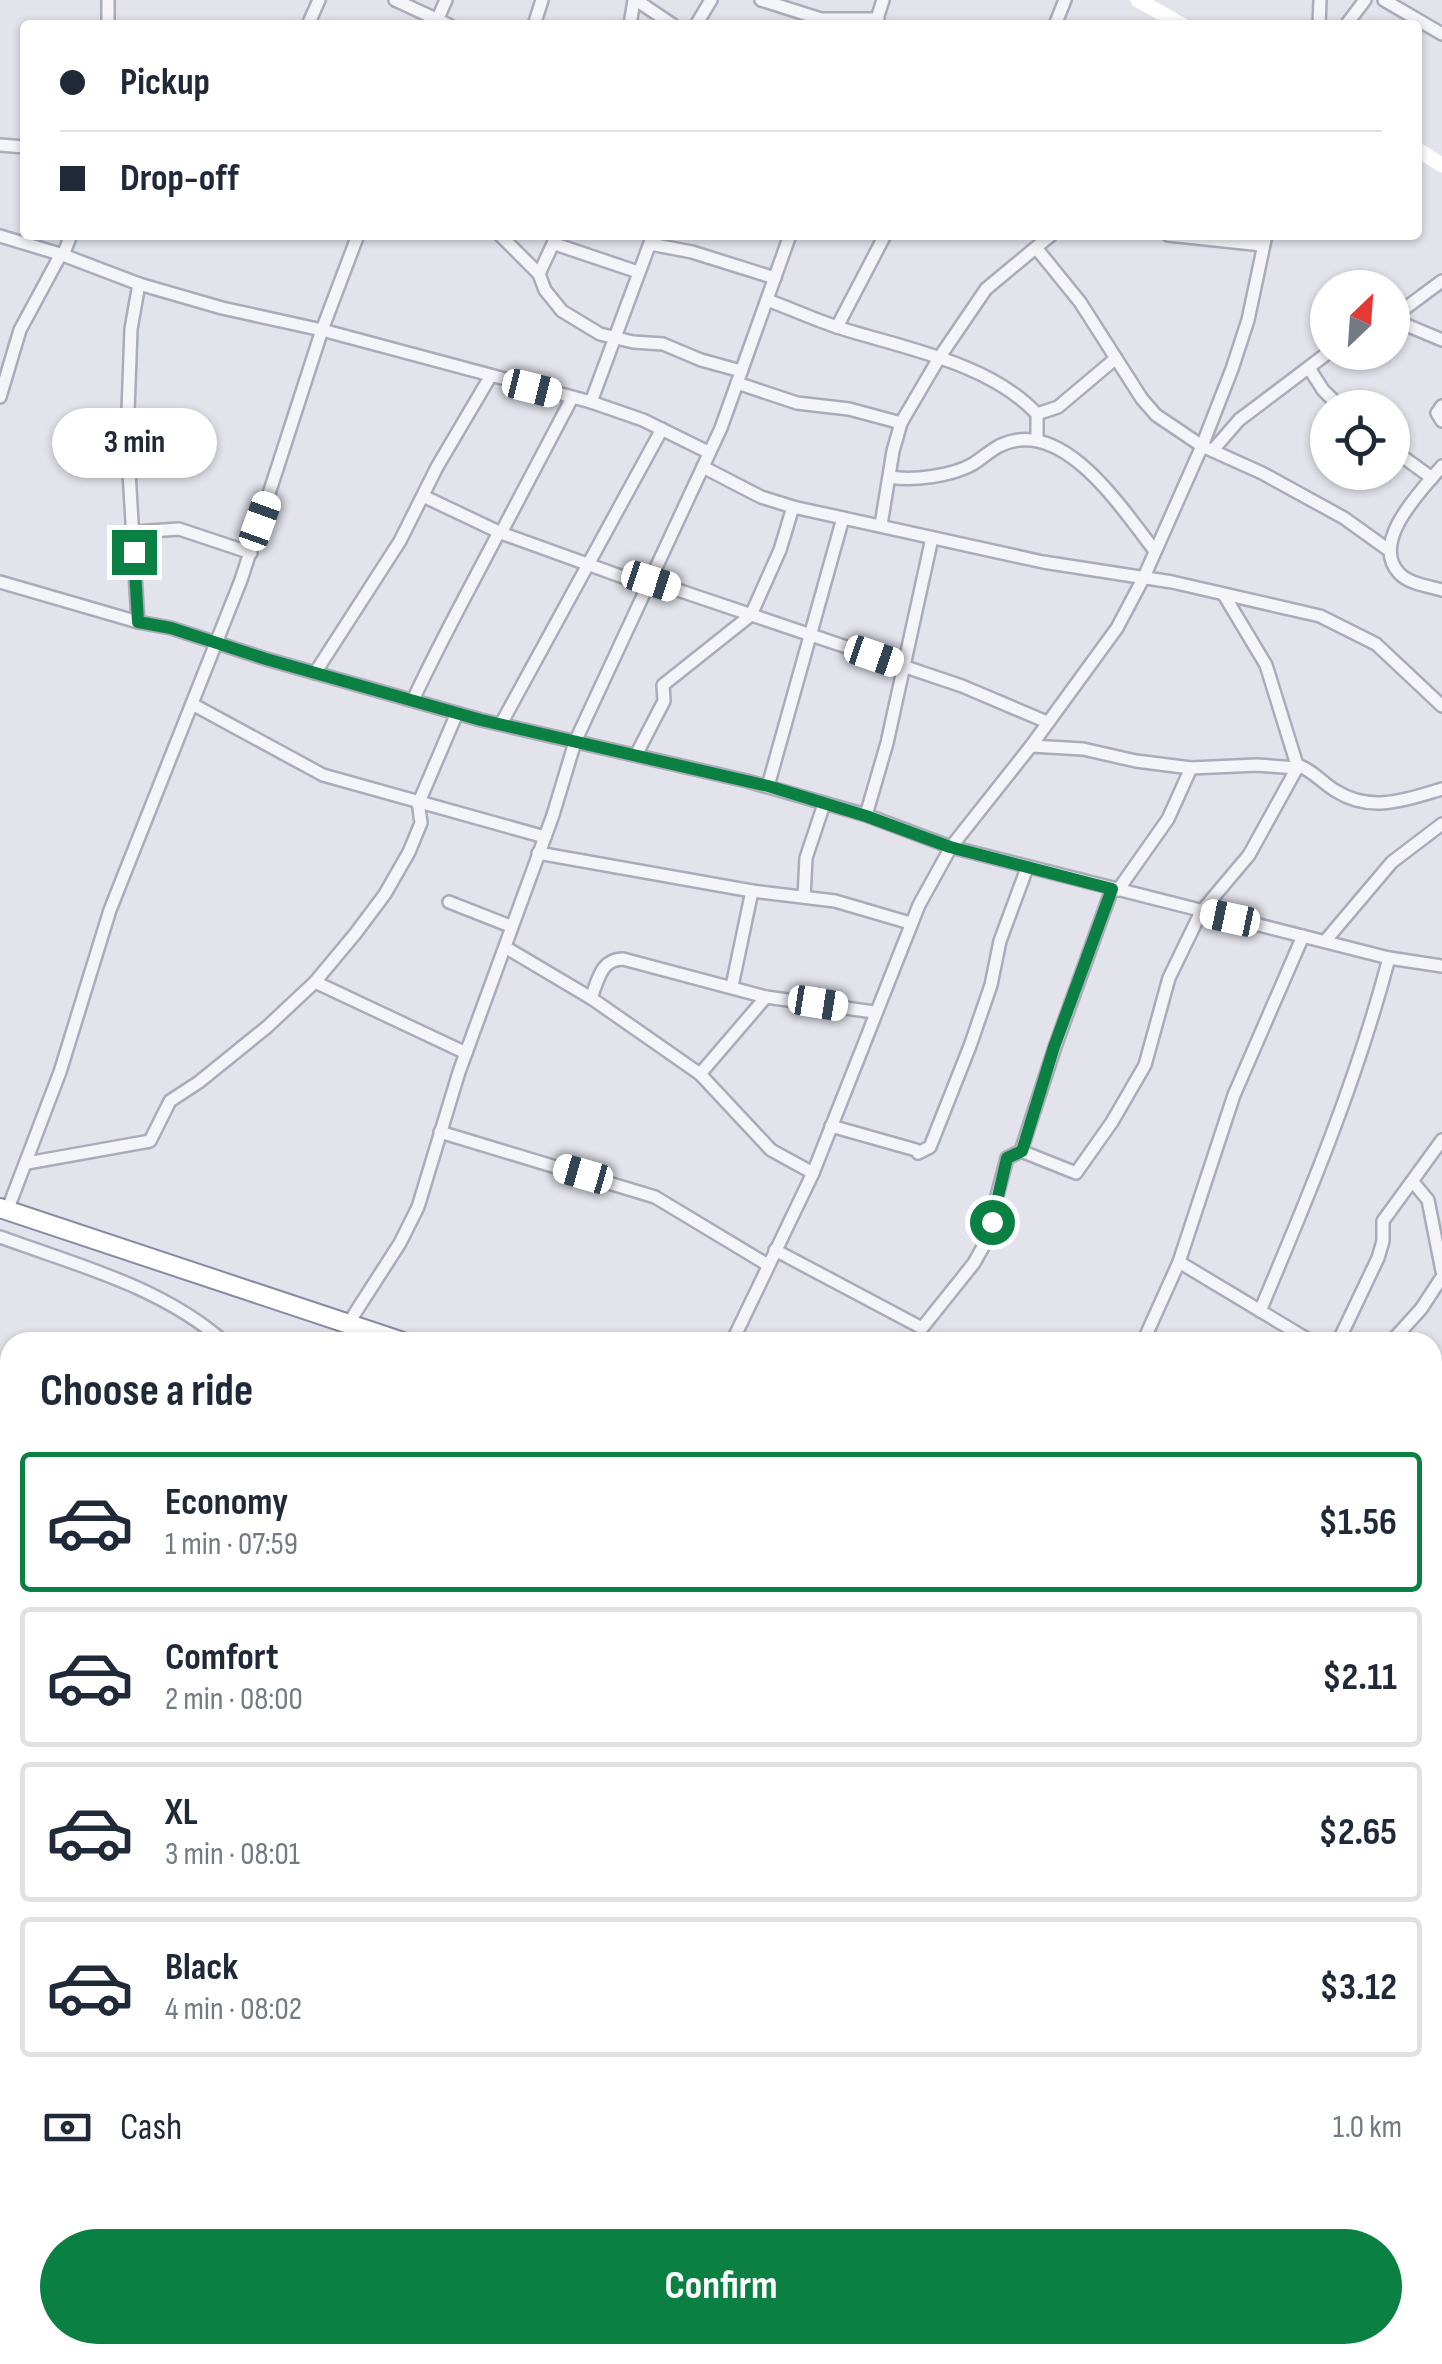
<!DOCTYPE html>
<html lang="en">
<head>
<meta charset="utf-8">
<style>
  body { margin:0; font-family:"Sofia Sans Condensed",sans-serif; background:#f2f2f3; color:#1f2937; height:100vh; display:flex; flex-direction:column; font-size:38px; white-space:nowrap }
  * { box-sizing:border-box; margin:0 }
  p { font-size:32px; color:#747a83 }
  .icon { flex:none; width:55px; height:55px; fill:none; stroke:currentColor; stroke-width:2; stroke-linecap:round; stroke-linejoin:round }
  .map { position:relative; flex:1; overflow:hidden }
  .drawer { position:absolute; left:0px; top:1332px; width:1442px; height:1032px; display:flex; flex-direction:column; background:#fff; border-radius:30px 30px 0 0; box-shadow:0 2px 8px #0004 }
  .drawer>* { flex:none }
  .guide { position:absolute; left:20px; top:20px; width:1402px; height:220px; border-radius:10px; box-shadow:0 2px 8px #0004; display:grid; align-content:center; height:220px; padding:0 40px; background:#fff }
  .needle { width:65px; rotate:25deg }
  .fabs { position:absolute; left:1310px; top:270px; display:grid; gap:20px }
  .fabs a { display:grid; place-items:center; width:100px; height:100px; border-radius:50%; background:#fff; box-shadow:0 2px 8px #0004; font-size:50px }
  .end { position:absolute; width:45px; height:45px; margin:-22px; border:12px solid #0b8043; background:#fff; box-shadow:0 0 0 5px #fff }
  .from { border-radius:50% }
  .bubble { position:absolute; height:70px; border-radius:35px; background:#fff; box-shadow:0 2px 8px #0004; font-size:32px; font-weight:700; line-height:70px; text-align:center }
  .car { position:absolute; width:30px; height:60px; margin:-30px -15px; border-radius:12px; box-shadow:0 0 8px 2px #0007; background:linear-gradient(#fff 24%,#345 0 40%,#fff 0 76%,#345 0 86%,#fff 0) }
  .guide b { display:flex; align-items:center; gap:35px; height:95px; font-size:38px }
  .guide b+b { border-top:2px solid #e0e1e3 }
  .guide i { width:25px; height:25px; background:#1f2937 }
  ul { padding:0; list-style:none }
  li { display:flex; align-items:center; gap:30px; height:140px; margin:0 20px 15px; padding:0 20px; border:5px solid #e0e1e3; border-radius:10px }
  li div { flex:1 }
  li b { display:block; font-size:38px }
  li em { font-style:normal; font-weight:700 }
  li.on { border-color:#0b8043 }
  li>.icon { width:90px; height:90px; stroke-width:1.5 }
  h2 { padding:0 40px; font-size:45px; line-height:120px }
  .pay { display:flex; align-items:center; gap:25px; height:110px; padding:0 40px; font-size:38px }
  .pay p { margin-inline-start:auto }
  .primary-button { display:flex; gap:20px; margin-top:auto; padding:20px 40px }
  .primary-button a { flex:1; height:115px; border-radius:60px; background:#0b8043; color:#fff; font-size:40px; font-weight:700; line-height:115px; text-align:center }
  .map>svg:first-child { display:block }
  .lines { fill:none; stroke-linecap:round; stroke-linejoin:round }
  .minor-casing { stroke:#aaacb9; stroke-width:16 }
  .trunk-casing { stroke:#898ba2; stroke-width:22 }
  .minor { stroke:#f5f5f9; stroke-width:11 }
  .secondary { stroke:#fff; stroke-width:15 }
  .trunk { stroke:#fff; stroke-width:18 }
  .route { stroke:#0b8043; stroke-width:12 }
</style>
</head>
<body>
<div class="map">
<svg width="1442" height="2364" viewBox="0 0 1442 2364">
  <rect width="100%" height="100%" fill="#e2e3eb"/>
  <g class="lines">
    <defs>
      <g id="minor">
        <polyline points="395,0 449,25"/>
        <polyline points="636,0 673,25"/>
        <polyline points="761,0 821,19 878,19"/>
        <polyline points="1384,0 1442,34"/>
        <polyline points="108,25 108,0"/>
        <polyline points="308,25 319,0"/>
        <polyline points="435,25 446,0"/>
        <polyline points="534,25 542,0"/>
        <polyline points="630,25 634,0"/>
        <polyline points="696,25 711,0"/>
        <polyline points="875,25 883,0"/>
        <polyline points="1055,25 1065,0"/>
        <polyline points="1319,25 1320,0"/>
        <polyline points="1346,25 1365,0"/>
        <polyline points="0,145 25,147"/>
        <polyline points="500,235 539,274"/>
        <polyline points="557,235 539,274 545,290 562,311 600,334 633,342 663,344 701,360 741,371"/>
        <polyline points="1168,235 1262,245"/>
        <polyline points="0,236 63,255 139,284 222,308 322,330 591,402 643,420 708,452"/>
        <polyline points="555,244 638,272"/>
        <polyline points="650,244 692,252 775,278"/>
        <polyline points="1037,249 1080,302 1142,399 1156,415 1202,446 1262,473 1344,518 1390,551"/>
        <polyline points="63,255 71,235"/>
        <path d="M767,300C792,309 815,320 840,328C903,348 990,363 1037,414V440"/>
        <polyline points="1392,318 1442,281"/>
        <polyline points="1392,319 1442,340"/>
        <polyline points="837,327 885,235"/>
        <polyline points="1309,368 1323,390 1341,408"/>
        <polyline points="737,383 797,403 849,409 901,423"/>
        <polyline points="0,397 20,330 61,254"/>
        <polyline points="591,402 653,235"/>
        <polyline points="1442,406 1437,413 1442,421"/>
        <polyline points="1037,414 1058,407 1115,359"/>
        <polyline points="1392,449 1432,478"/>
        <polyline points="1213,450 1239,420 1329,352"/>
        <path d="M1442,466C1424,488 1369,541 1399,573C1409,584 1428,586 1442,590"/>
        <polyline points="703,467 761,497 793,507 1043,562 1172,582 1320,616 1376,644 1442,706"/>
        <path d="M890,477C913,481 952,476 973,464C982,458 990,451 999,446C1062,414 1122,509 1155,551"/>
        <polyline points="423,496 501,533 648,586"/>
        <polyline points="881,525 893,451 901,423 939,358 986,289 1051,235"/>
        <polyline points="135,532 179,529 251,553"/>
        <polyline points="501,533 572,398"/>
        <polyline points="651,581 962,686 1047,722"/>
        <polyline points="0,582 138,622 171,628 266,659 481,720 747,781 866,815 951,847 1389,958 1442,966"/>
        <polyline points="1224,595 1266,665 1297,765"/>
        <polyline points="138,622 127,439 131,329 139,284"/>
        <polyline points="315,673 400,541 437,467 490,377"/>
        <path d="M413,700C440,642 470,588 499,532"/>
        <polyline points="194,705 323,775 545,837"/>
        <polyline points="501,724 662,429"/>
        <path d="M1031,746L1083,749L1136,761L1191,768L1257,765L1297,768V765C1313,770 1322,783 1336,791C1371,813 1405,800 1442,789"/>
        <polyline points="636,755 664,701 663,685 751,615 780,550 793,507"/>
        <polyline points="768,786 843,518"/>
        <polyline points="419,802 457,713"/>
        <polyline points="866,815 887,743 932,538"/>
        <polyline points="538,853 752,891 835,901 910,923"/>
        <polyline points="1118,890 1168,819 1191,768"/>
        <polyline points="804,897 806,858 824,804"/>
        <polyline points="449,902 510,926"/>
        <polyline points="1326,940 1392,862 1442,824"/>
        <polyline points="505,947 591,998 700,1074 771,1150 813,1173"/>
        <polyline points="315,982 466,1053"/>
        <polyline points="732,986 752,891"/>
        <path d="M591,998C598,980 601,959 623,959L766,997L874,1012"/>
        <polyline points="700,1074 766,997"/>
        <polyline points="831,1126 916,1150 918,1153 930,1147 970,1046 991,985 1000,941 1027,868"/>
        <polyline points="440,1132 655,1197 768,1265"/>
        <polyline points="1021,1151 1055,1047 1112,889"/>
        <polyline points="27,1163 150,1141 170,1101 199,1082 267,1027 315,982 355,934 385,894 409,852 421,823 418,801"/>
        <polyline points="1413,1182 1428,1200 1442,1271"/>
        <polyline points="7,1211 60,1072 110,910 241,580 322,330 358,235"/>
        <path d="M0,1237C77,1265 162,1287 224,1342"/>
        <polyline points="775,1250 922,1328 974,1263 984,1245 1007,1158 1021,1151 1076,1173 1112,1122 1145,1065 1169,978 1201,912 1249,855 1297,768"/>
        <polyline points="1179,1262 1312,1342"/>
        <path d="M1260,1311C1309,1195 1357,1080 1389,958"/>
        <polyline points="348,1324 400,1243 418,1207 459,1072 553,815 575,742 721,428 790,235"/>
        <polyline points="732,1342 813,1173 919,905 951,847 1031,746 1117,628 1144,577 1202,446 1232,369 1248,320 1266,235"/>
        <polyline points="1143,1342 1179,1262 1234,1095 1303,936"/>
        <polyline points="1338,1342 1378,1258 1383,1241 1383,1221 1442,1140"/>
        <polyline points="1391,1342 1421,1309 1442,1277"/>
        <polyline points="0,1394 10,1390"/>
        <polyline points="0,1414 10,1424"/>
        <polyline points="1432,1495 1442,1489"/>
        <polyline points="1432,1755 1442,1756"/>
        <polyline points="1432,1949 1442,1949"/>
        <polyline points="1432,2080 1442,1995"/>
        <polyline points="1432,2166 1442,2166"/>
        <polyline points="952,2364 952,2355"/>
        <polyline points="1058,2364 1059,2355"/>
        <polyline points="1274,2364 1277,2355"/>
      </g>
      <g id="trunk">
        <polyline points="0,1208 403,1342"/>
        <polyline points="1432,1675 1442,1677"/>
        <polyline points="560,2355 566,2364"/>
      </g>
    </defs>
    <use href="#minor" class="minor-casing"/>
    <use href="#trunk" class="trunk-casing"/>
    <use href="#minor" class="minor"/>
    <g class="secondary">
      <polyline points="1138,0 1182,25"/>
      <polyline points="1418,150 1442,165"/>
      <polyline points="1432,2295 1442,2292"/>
      <polyline points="1168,2364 1196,2355"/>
    </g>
    <use href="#trunk" class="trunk"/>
  </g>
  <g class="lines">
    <polyline class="route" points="134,552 138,622 171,628 266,659 481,720 768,786 866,816 950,847 1112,889 1054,1047 1022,1151 1007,1158 992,1222"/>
  </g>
</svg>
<div class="fabs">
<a><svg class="needle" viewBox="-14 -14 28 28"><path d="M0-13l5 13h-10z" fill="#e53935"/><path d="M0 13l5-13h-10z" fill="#747a83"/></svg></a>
<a><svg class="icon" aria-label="locate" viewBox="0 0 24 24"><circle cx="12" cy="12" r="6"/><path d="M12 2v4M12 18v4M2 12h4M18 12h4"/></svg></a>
</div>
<i class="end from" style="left:992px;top:1222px"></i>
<i class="end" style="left:134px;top:552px"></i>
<div class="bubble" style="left:52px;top:408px;width:165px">3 min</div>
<i class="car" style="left:532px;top:388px;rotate:104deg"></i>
<i class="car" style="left:260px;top:521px;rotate:20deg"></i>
<i class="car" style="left:651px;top:581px;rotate:108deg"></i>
<i class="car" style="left:874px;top:656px;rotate:109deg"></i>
<i class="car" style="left:1230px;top:918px;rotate:282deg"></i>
<i class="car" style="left:818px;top:1003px;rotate:99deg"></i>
<i class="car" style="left:583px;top:1174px;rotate:286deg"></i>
<div class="guide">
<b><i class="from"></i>Pickup</b>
<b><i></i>Drop-off</b>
</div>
<section class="drawer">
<h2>Choose a ride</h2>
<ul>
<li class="on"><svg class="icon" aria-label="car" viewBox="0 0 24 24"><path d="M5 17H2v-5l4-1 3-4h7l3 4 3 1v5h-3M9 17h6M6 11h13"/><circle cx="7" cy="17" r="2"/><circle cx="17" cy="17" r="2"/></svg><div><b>Economy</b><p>1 min · 07:59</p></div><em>$1.56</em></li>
<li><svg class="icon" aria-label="car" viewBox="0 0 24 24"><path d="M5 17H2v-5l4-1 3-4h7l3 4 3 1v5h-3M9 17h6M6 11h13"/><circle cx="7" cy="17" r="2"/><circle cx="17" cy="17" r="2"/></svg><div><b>Comfort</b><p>2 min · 08:00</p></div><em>$2.11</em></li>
<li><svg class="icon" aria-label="car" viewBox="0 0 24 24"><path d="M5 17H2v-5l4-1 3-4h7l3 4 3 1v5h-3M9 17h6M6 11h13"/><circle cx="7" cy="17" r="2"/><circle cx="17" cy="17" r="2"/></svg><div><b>XL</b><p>3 min · 08:01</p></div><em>$2.65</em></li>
<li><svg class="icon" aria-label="car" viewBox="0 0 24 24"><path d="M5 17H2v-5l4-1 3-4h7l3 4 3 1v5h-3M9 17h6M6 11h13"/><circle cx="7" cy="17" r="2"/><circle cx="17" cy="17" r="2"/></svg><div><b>Black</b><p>4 min · 08:02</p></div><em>$3.12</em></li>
</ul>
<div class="pay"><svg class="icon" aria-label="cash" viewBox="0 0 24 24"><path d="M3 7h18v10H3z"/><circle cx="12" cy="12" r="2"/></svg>Cash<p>1.0 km</p></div>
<div class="primary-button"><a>Confirm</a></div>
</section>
</div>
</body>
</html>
